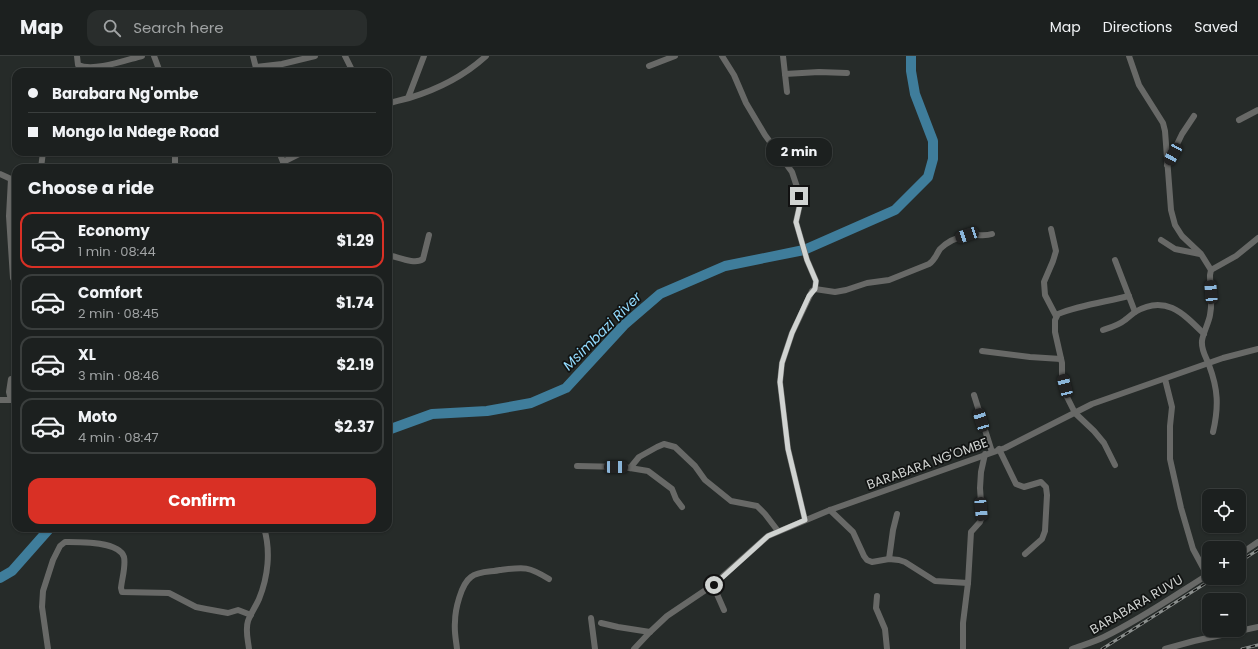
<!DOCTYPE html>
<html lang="en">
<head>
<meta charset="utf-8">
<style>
  body { margin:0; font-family:Poppins,sans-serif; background:#292d2c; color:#f1f3f6; height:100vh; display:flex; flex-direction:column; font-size:15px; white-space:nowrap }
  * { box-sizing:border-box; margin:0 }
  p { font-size:13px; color:#a0a3a4 }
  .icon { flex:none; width:22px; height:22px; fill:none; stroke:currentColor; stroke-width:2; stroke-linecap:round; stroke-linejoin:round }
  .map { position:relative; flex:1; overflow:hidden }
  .sheet { position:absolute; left:12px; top:108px; width:380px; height:368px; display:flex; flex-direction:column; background:#1c201f; border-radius:12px; box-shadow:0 1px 3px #0004,0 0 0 1px #3a3e3d }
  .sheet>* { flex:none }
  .hud { position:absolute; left:12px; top:12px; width:380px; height:88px; border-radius:12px; box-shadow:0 1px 3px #0004,0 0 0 1px #3a3e3d; display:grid; align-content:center; height:88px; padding:0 16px; background:#1c201f }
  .fabs { position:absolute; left:1202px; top:433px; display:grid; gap:8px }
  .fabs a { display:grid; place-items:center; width:44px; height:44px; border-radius:8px; background:#1c201f; box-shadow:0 1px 3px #0004,0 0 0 1px #3a3e3d; font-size:20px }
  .end { position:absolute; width:18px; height:18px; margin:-9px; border:5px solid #d0d3d1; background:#111; box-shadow:0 0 0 2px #111 }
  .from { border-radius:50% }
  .bubble { position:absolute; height:28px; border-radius:12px; background:#1c201f; box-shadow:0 1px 3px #0004,0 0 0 1px #3a3e3d; font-size:13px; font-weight:700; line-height:28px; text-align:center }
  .car { position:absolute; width:12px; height:24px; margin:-12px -6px; border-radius:5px; box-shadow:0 0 3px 1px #0007; background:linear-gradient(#222 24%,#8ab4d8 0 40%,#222 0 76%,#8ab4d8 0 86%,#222 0) }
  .hud b { display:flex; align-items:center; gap:14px; height:38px; font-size:15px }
  .hud b+b { border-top:1px solid #3a3e3d }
  .hud i { width:10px; height:10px; background:#f1f3f6 }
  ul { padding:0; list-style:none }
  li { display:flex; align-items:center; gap:12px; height:56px; margin:0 8px 6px; padding:0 8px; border:2px solid #3a3e3d; border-radius:12px }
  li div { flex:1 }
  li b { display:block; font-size:15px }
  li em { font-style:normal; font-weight:700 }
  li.on { border-color:#d93025 }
  li>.icon { width:36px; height:36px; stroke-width:1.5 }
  h2 { padding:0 16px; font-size:18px; line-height:48px }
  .cta { display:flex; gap:8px; margin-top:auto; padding:8px 16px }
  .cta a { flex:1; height:46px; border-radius:12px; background:#d93025; color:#fff; font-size:16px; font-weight:700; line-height:46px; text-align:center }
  header { display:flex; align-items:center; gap:24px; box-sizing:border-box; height:56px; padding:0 20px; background:#1c201f; border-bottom:1px solid #3a3e3d }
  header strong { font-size:19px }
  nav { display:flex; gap:22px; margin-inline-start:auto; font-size:14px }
  .search { width:280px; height:36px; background:#292d2c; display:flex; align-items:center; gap:10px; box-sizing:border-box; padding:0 14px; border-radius:12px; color:#a0a3a4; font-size:15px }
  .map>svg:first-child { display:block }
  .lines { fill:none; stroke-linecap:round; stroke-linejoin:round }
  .river { stroke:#3f7d9b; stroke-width:10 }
  .minor { stroke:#686967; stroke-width:6 }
  .rail-casing { stroke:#8c908e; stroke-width:3 }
  .rail { stroke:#111312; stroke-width:1.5; stroke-dasharray:4.5; stroke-linecap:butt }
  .route { stroke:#d0d3d1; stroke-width:5 }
  .labels { text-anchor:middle; stroke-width:3.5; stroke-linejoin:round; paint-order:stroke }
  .street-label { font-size:13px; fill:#d0d3d1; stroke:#111312 }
  .water-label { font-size:14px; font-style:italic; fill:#93dbfe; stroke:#111312 }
</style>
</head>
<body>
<header>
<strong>Map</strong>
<div class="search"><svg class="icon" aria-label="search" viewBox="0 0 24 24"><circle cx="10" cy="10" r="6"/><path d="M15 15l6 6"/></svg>Search here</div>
<nav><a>Map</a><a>Directions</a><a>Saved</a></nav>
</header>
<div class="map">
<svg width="1258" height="593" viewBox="0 0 1258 593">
  <rect width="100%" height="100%" fill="#262b29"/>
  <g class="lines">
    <g class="river">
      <polyline points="388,374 432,358 487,355 531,347 566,332 624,269 660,238 725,210 804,194 895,154 928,121 933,103 933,85 915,38 911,15 911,0"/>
      <polyline points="0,522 12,515 50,472"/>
    </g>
    <g class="minor">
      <path d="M77,0L78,9C94,16 126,4 142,0"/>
      <polyline points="154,0 160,16"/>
      <polyline points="253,0 257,16"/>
      <polyline points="345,0 353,16"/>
      <polyline points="722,0 734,19 746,47 765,79 792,116 797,131 800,148 796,166 807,204 816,225 815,233"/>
      <polyline points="783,0 787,36"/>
      <polyline points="1129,0 1139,29 1163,67 1165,75 1171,154 1175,169 1182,180 1201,198 1211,214"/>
      <polyline points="649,10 675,0"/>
      <polyline points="256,11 282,8 315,0"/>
      <polyline points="785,18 819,16 847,17"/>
      <polyline points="408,42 424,0"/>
      <path d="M388,48C395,45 402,44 409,42C439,33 463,21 486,0"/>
      <polyline points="1239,64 1258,54"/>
      <polyline points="175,96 175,112"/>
      <polyline points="279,96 284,108 280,112"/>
      <polyline points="283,106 303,96"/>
      <polyline points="1167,109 1182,78 1194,60"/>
      <polyline points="41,112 43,96"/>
      <polyline points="0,118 11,123 16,123"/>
      <polyline points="11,123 9,160 13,222"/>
      <polyline points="1051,173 1056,195 1053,205 1044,226 1045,239 1056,260"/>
      <polyline points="1161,184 1175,193 1200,198"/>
      <path d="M388,199C398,201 415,209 423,203L429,179"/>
      <polyline points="1115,204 1135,256"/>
      <path d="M1103,274C1112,271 1119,269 1125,264C1129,261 1132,258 1135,256C1165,238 1183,257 1204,278"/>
      <polyline points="982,295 1030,301 1061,303"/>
      <polyline points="11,323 9,336 11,344"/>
      <polyline points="1165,323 1172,351 1170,370 1170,403 1181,452 1193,493 1207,519"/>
      <polyline points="974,339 992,396"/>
      <polyline points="0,344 16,344"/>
      <path d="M1213,376C1219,350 1218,333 1209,309C1206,301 1201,294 1202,285C1202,280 1209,266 1210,259C1213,245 1210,232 1210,219L1211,214L1236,200L1258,182"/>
      <polyline points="999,393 1016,428 1024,431 1041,426 1046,431 1047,439 1045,475 1042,483 1025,498"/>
      <path d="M1115,409L1104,387L1094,375L1075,357L1067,341L1062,320V307L1055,276V264L1058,258C1080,249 1105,246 1129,240"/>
      <polyline points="577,410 624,411 648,415 672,433 676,443 682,451"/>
      <polyline points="630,412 639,401 657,391 664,388 675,391 695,410 705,424 731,445 757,450 765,458 778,475"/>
      <polyline points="830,454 853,476 864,500 867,504 872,506 889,503 899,504 905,506 935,525 968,527"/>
      <path d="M805,464L788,393L780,326L782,307L792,277L812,235L815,233L835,236L846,234L867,227L889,224L929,208C935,204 936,199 940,193C947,186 958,181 968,179C976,178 984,181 992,178"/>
      <polyline points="1239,499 1258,486"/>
      <polyline points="889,503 893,474 897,458"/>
      <polyline points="713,529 724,554"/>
      <polyline points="877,540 876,552 885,573 887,593"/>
      <polyline points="591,562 595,593"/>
      <polyline points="601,567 618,571 650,576"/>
      <path d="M48,593L42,551L43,535L53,504L60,490L65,486C79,486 119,485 124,501C126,510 122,522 121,532L122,536L169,537L196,551L206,553L228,557L238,554L251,559"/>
      <path d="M249,593C248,584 245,574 248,565C251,557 256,550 259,543C268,521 271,495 264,472"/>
      <path d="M457,593C456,584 454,575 455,566C455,554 461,528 471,521C478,515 492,516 500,514C524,511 528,510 549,523"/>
      <polyline points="634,593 650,576 667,560 713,529 768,480 830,454 1005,392 1092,348 1223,302 1258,293"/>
      <polyline points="963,593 963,567 968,527 971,476 980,466 982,461 980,432 981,416 985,398"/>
      <path d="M1072,593C1083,589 1094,586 1104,581C1141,563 1174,540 1209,518"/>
      <polyline points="1165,593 1194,585 1258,571"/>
    </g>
    <defs>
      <g id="rail">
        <polyline points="1239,506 1258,494"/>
        <polyline points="1102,593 1214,522"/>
        <polyline points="1242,593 1258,589"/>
      </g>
    </defs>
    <use href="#rail" class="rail-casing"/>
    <use href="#rail" class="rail"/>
  </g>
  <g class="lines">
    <polyline class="route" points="714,529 768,480 805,464 788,393 780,326 782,307 792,277 809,240 815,233 816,225 807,204 796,166 800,148 799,140"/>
  </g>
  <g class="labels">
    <g class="street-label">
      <text transform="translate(927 407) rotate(-20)" y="5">BARABARA NG'OMBE</text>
      <text transform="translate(1136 548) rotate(-30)" y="5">BARABARA RUVU</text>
    </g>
    <g class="water-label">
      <text transform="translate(602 275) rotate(-45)" y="5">Msimbazi River</text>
    </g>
  </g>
</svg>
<div class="fabs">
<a><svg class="icon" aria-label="locate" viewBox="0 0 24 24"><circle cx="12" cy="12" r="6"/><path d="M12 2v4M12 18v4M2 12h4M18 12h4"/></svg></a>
<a>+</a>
<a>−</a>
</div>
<i class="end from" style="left:714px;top:529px"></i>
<i class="end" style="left:799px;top:140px"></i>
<div class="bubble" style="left:766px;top:82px;width:66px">2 min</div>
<i class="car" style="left:1173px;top:98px;rotate:209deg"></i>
<i class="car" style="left:967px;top:179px;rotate:252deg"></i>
<i class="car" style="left:1211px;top:236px;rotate:355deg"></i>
<i class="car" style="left:1065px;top:330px;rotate:346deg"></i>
<i class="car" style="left:981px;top:364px;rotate:343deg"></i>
<i class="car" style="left:616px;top:411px;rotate:90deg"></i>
<i class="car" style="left:981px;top:453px;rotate:175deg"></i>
<div class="hud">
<b><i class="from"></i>Barabara Ng'ombe</b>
<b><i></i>Mongo la Ndege Road</b>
</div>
<section class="sheet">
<h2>Choose a ride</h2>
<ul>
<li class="on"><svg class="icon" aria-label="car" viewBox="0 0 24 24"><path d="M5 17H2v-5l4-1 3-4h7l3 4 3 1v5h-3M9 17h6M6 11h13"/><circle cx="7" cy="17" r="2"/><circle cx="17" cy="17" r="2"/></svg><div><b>Economy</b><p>1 min · 08:44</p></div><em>$1.29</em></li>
<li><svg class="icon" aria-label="car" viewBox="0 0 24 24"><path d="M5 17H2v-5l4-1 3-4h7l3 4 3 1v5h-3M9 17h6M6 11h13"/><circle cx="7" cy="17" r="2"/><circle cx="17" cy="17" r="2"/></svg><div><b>Comfort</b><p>2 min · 08:45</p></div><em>$1.74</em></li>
<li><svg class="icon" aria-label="car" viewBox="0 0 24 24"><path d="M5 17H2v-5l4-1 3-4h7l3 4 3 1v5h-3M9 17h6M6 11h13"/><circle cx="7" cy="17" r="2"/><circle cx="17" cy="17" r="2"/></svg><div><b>XL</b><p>3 min · 08:46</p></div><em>$2.19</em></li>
<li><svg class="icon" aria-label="car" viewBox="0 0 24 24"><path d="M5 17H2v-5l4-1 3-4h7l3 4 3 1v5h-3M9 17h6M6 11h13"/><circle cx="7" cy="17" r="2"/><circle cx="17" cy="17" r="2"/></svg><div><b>Moto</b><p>4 min · 08:47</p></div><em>$2.37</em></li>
</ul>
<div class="cta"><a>Confirm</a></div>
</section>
</div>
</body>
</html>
